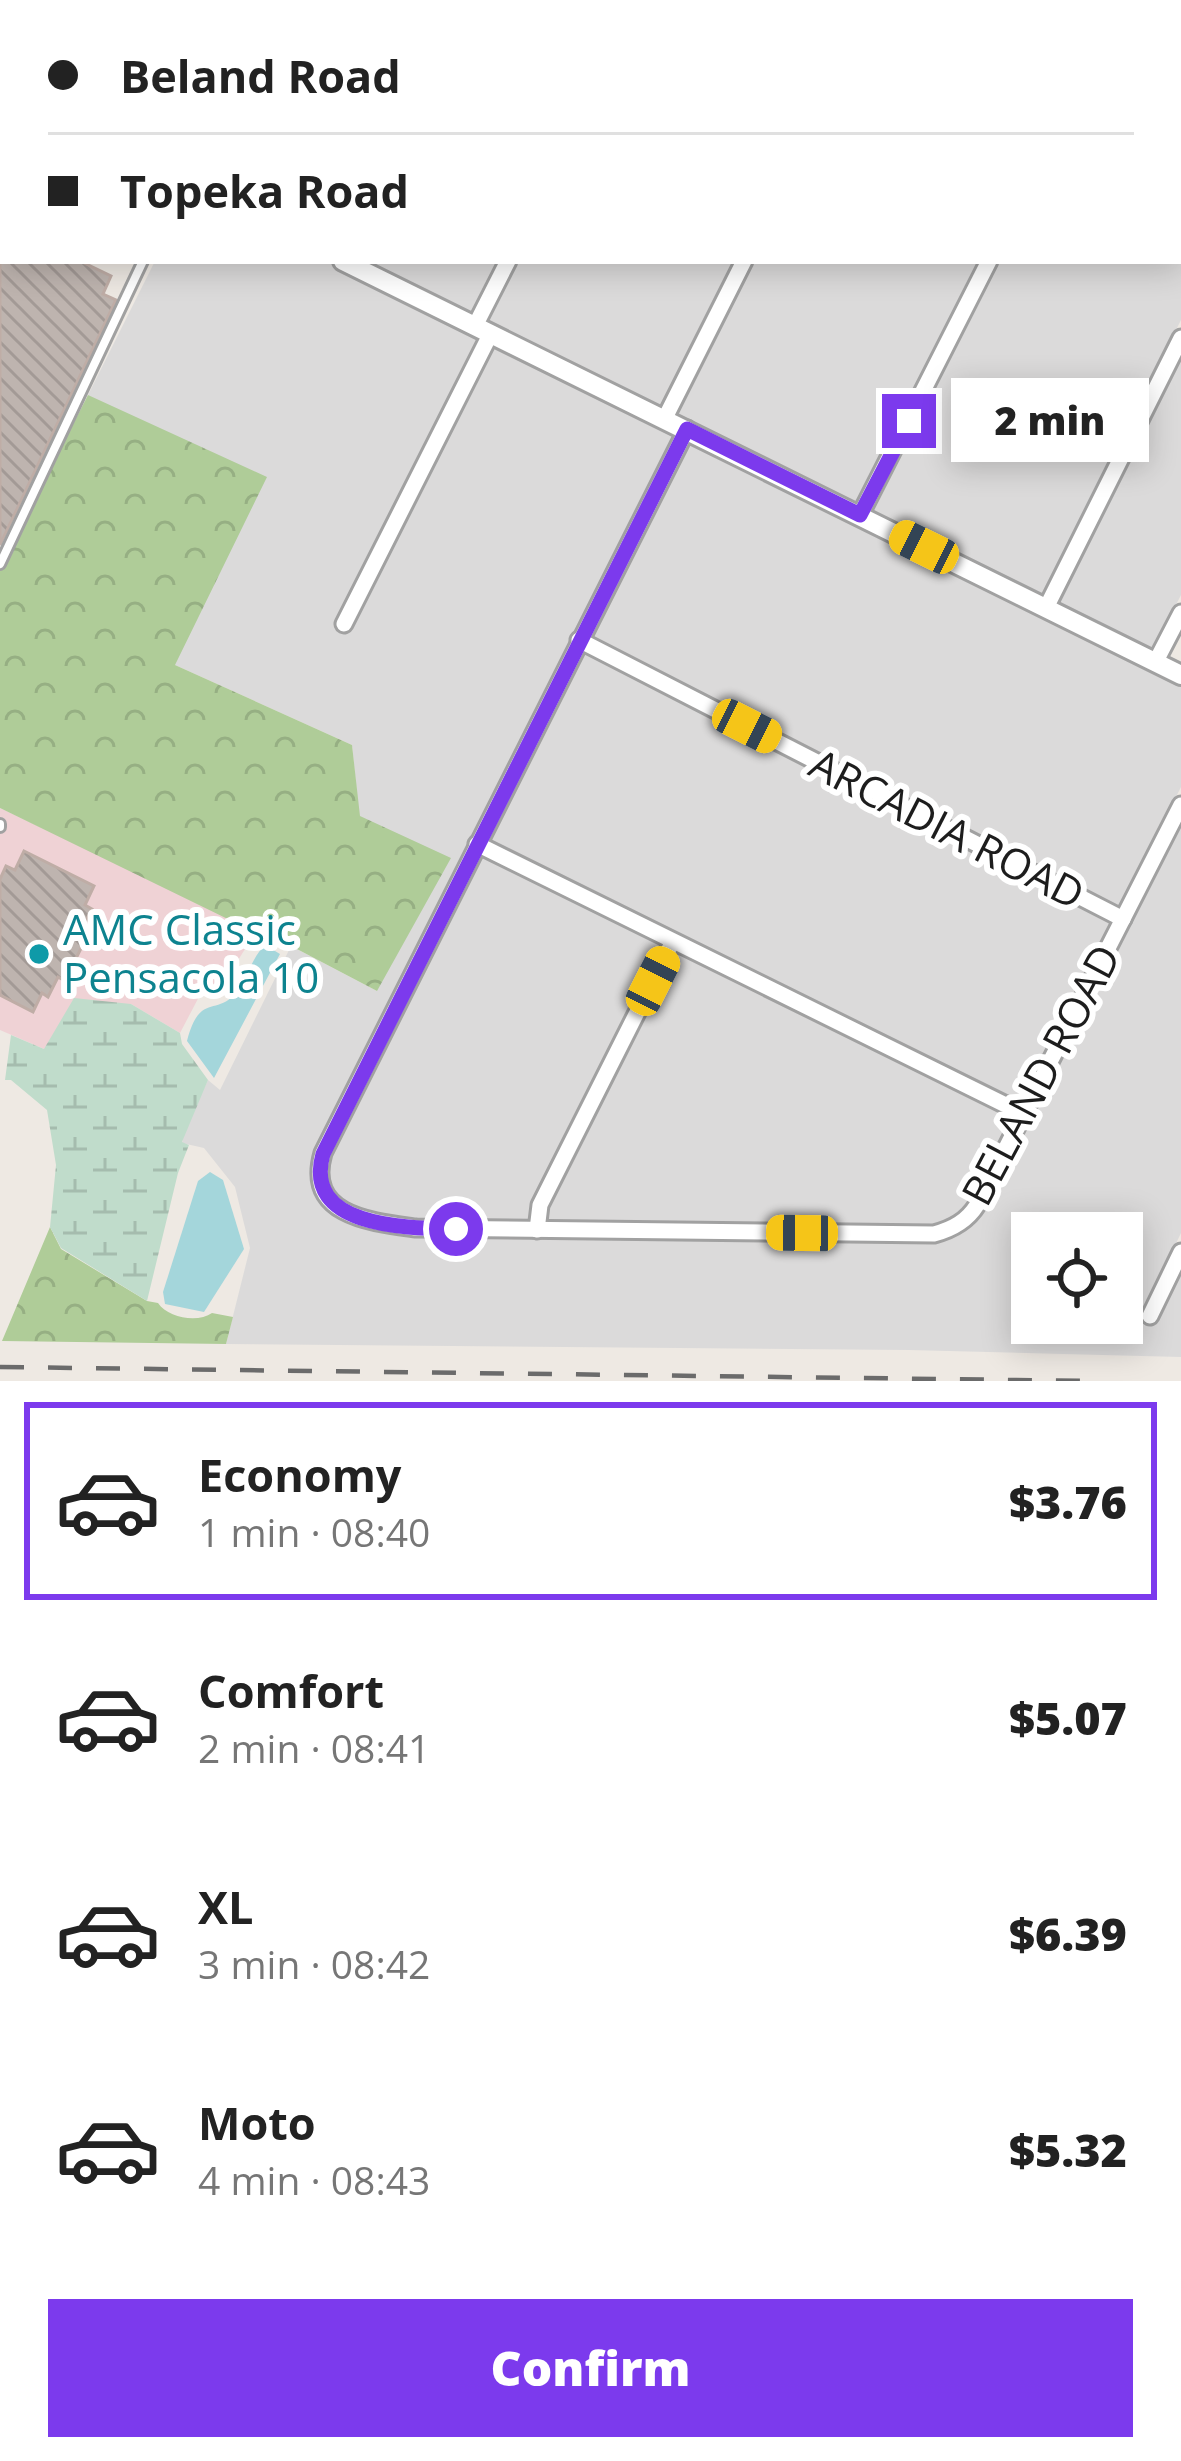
<!DOCTYPE html>
<html lang="en">
<head>
<meta charset="utf-8">
<style>
  body { margin:0; font-family:"Open Sans",sans-serif; background:#f2f2f2; color:#222; height:100vh; display:flex; flex-direction:column; font-size:45px; white-space:nowrap }
  * { box-sizing:border-box; margin:0 }
  p { font-size:39px; color:#767676 }
  .icon { flex:none; width:66px; height:66px; fill:none; stroke:currentColor; stroke-width:2; stroke-linecap:round; stroke-linejoin:round }
  .map { position:relative; height:1381px; overflow:hidden }
  .sheet { display:flex; flex-direction:column; background:#fff; flex:1 }
  .sheet>* { flex:none }
  .hud { position:absolute; left:0px; top:0px; width:1182px; height:264px; box-shadow:0 6px 30px #0003; display:grid; align-content:center; height:264px; padding:0 48px; background:#fff }
  .controls { position:absolute; left:1011px; top:1212px; display:grid; gap:24px }
  .controls a { display:grid; place-items:center; width:132px; height:132px; border-radius:0px; background:#fff; box-shadow:0 6px 30px #0003; font-size:60px }
  .end { position:absolute; width:54px; height:54px; margin:-27px; border:15px solid #7c3aed; background:#fff; box-shadow:0 0 0 6px #fff }
  .from { border-radius:50% }
  .bubble { position:absolute; height:84px; border-radius:0px; background:#fff; box-shadow:0 6px 30px #0003; font-size:39px; font-weight:800; line-height:84px; text-align:center }
  .car { position:absolute; width:36px; height:72px; margin:-36px -18px; border-radius:15px; box-shadow:0 0 9px 3px #0007; background:linear-gradient(#f5c518 24%,#345 0 40%,#f5c518 0 76%,#345 0 86%,#f5c518 0) }
  .hud b { display:flex; align-items:center; gap:42px; height:114px; font-size:45px }
  .hud b+b { border-top:3px solid #e0e0e0 }
  .hud i { width:30px; height:30px; background:#222 }
  ul { padding:21px 0 0; list-style:none }
  li { display:flex; align-items:center; gap:36px; height:198px; margin:0 24px 18px; padding:0 24px; border:6px solid transparent; border-radius:0px }
  li div { flex:1 }
  li b { display:block; font-size:45px }
  li em { font-style:normal; font-weight:800 }
  li.on { border-color:#7c3aed }
  li>.icon { width:108px; height:108px; stroke-width:1.5 }
  .button { display:flex; gap:24px; margin-top:auto; padding:24px 48px }
  .button a { flex:1; height:138px; border-radius:0px; background:#7c3aed; color:#fff; font-size:48px; font-weight:800; line-height:138px; text-align:center }
  .map>svg:first-child { display:block }
  .residential { fill:#dbdada; fill-rule:evenodd }
  .commercial { fill:#efd2d5 }
  .forest { fill:url(#forest-crowns) }
  .wetland { fill:url(#wetland-marsh) }
  .water { fill:#a4d6db }
  .building { fill:url(#building-back-hatch); stroke:#bfada6; stroke-width:3 }
  .lines { fill:none; stroke-linecap:round; stroke-linejoin:round }
  .service-casing { stroke:#a1a1a1; stroke-width:14 }
  .minor-casing { stroke:#a1a1a1; stroke-width:21 }
  .tertiary-casing { stroke:#a1a1a1; stroke-width:24 }
  .service { stroke:#fff; stroke-width:8 }
  .minor { stroke:#fff; stroke-width:15 }
  .tertiary { stroke:#fff; stroke-width:18 }
  .rail { stroke:#6b6b6b; stroke-width:4.5; stroke-dasharray:24 24; stroke-linecap:butt }
  .route { stroke:#7c3aed; stroke-width:15 }
  .culture-dot { fill:#0f9aa8; stroke:#fff; stroke-width:4.5 }
  .labels { text-anchor:middle; stroke-width:12; stroke-linejoin:round; paint-order:stroke }
  .street-label { font-size:42px; fill:#1d1d1d; stroke:#fff }
  .culture-label { font-size:42px; fill:#0d838f; stroke:#fff; text-anchor:start }
</style>
</head>
<body>
<div class="map">
<svg width="1181" height="1381" viewBox="0 0 1181 1381">
  <defs>
    <pattern id="forest-crowns" width="20" height="18" patternUnits="userSpaceOnUse" patternTransform="scale(3)"><rect width="20" height="18" fill="#afcc98"/><path d="M2 6a3 3 0 1 1 6 0M12 15a3 3 0 1 1 6 0" fill="none" stroke="#96af83"/></pattern>
    <pattern id="wetland-marsh" width="20" height="14" patternUnits="userSpaceOnUse" patternTransform="scale(3)"><rect width="20" height="14" fill="#c0dccb"/><path d="M1 5h8M5 5V1M11 12h8M15 12V8" fill="none" stroke="#a5bcae"/></pattern>
    <pattern id="building-back-hatch" width="6" height="6" patternUnits="userSpaceOnUse" patternTransform="scale(3)"><rect width="6" height="6" fill="#beb4af"/><path d="M-1 5l2 2M0 0l6 6M5-1l2 2" fill="none" stroke="#a39a96"/></pattern>
  </defs>
  <rect width="100%" height="100%" fill="#eee9e3"/>
  <g class="residential">
    <polygon points="1128,0 1181,0 1181,320 1041,598 871,513 998,261 1179,261 1179,3 1127,3"/>
    <path d="M155,261H328L480,336L333,626L347,634L495,343L676,432L316,1150L312,1179L320,1202L328,1211L357,1224L417,1236L935,1242L953,1237L967,1229L985,1208L1181,823V1233L1140,1318L1155,1325L1181,1271V1357L909,1350L226,1344L250,1248L235,1187L204,1148L182,1143L186,1126L208,1080L220,1090L291,946L377,991L352,745L175,665L88,395ZM1032,1233H1122V1323H1032Z"/>
    <polygon points="359,261 499,261 471,316"/>
    <polygon points="517,261 735,261 660,408 486,323"/>
    <polygon points="754,261 980,261 856,506 675,416"/>
    <polygon points="1181,356 1181,595 1151,653 1056,605"/>
    <polygon points="691,439 1181,684 1181,787 1119,909 590,638"/>
    <polygon points="583,651 1113,921 1020,1104 487,842"/>
    <polygon points="481,854 662,946 533,1201 529,1223 416,1221 360,1210 343,1204 331,1189 327,1168 331,1156"/>
    <polygon points="676,953 1014,1117 965,1209 955,1218 932,1227 545,1223 548,1208"/>
  </g>
  <polygon class="commercial" points="0,808 257,930 225,981 213,993 201,993 180,1033 131,1004 44,1049 0,1030"/>
  <g class="forest">
    <polygon points="88,395 267,477 175,665 352,745 360,816 451,858 377,991 274,937 238,924 0,808 0,567"/>
    <path d="M50,1227L61,1249L147,1301L158,1303C168,1318 198,1323 212,1313L233,1317L226,1344L2,1341Z"/>
  </g>
  <polygon class="wetland" points="74,998 131,1004 180,1033 182,1044 208,1080 182,1142 189,1145 178,1173 147,1301 61,1248 50,1227 56,1165 47,1110 11,1080 5,1080 11,1035 44,1049"/>
  <g class="water">
    <path d="M265,945L280,954L214,1078L187,1041C199,994 215,1015 234,995C247,981 251,958 265,945Z"/>
    <polygon points="210,1172 223,1180 244,1249 204,1312 165,1304 163,1292 198,1181"/>
  </g>
  <g class="building">
    <polygon points="0,261 80,261 111,276 103,294 116,300 0,545"/>
    <polygon points="24,851 94,886 85,905 92,909 83,927 90,930 65,981 58,977 48,997 42,993 33,1012 0,995 0,879 6,866 15,870"/>
  </g>
  <g class="lines">
    <defs>
      <g id="service">
        <polyline points="0,7 3,0"/>
        <polyline points="0,242 3,236"/>
        <polyline points="0,564 143,261"/>
        <polyline points="0,824 0,827"/>
      </g>
      <g id="minor">
        <polyline points="376,0 382,3"/>
        <polyline points="119,3 121,0"/>
        <polyline points="638,3 639,0"/>
        <polyline points="875,3 876,0"/>
        <polyline points="1117,3 1119,0"/>
        <polyline points="475,326 508,261"/>
        <polyline points="665,418 744,261"/>
        <path d="M687,429L323,1153C305,1216 371,1222 416,1228L934,1234C953,1229 967,1221 977,1205L1181,805"/>
        <polyline points="860,515 989,261"/>
        <polyline points="1046,608 1181,338"/>
        <polyline points="344,624 491,333"/>
        <polyline points="579,640 1123,919"/>
        <polyline points="1155,663 1181,613"/>
        <polyline points="477,844 1024,1114"/>
        <polyline points="537,1230 540,1205 672,943"/>
        <polyline points="1150,1316 1181,1252"/>
      </g>
      <g id="tertiary">
        <polyline points="0,86 3,88"/>
        <polyline points="343,261 1181,675"/>
      </g>
    </defs>
    <use href="#service" class="service-casing"/>
    <use href="#minor" class="minor-casing"/>
    <use href="#tertiary" class="tertiary-casing"/>
    <use href="#service" class="service"/>
    <use href="#minor" class="minor"/>
    <use href="#tertiary" class="tertiary"/>
    <polyline class="rail" points="0,1367 1094,1381"/>
  </g>
  <g class="lines">
    <path class="route" d="M456,1229C408,1228 302,1228 323,1154L687,429L860,515L909,421"/>
  </g>
  <circle class="culture-dot" cx="39" cy="954" r="12"/>
  <g class="labels">
    <g class="street-label">
      <text transform="translate(947 829) rotate(27)" y="15">ARCADIA ROAD</text>
      <text transform="translate(1041 1075) rotate(-62)" y="15">BELAND ROAD</text>
    </g>
    <g class="culture-label">
      <text x="63" y="945">AMC Classic<tspan x="63" dy="48">Pensacola 10</tspan></text>
    </g>
  </g>
</svg>
<div class="controls">
<a><svg class="icon" aria-label="locate" viewBox="0 0 24 24"><circle cx="12" cy="12" r="6"/><path d="M12 2v4M12 18v4M2 12h4M18 12h4"/></svg></a>
</div>
<i class="end from" style="left:456px;top:1229px"></i>
<i class="end" style="left:909px;top:421px"></i>
<div class="bubble" style="left:951px;top:378px;width:198px">2 min</div>
<i class="car" style="left:924px;top:547px;rotate:296deg"></i>
<i class="car" style="left:747px;top:726px;rotate:117deg"></i>
<i class="car" style="left:653px;top:981px;rotate:27deg"></i>
<i class="car" style="left:802px;top:1233px;rotate:271deg"></i>
<div class="hud">
<b><i class="from"></i>Beland Road</b>
<b><i></i>Topeka Road</b>
</div>
</div>
<section class="sheet">
<ul>
<li class="on"><svg class="icon" aria-label="car" viewBox="0 0 24 24"><path d="M5 17H2v-5l4-1 3-4h7l3 4 3 1v5h-3M9 17h6M6 11h13"/><circle cx="7" cy="17" r="2"/><circle cx="17" cy="17" r="2"/></svg><div><b>Economy</b><p>1 min · 08:40</p></div><em>$3.76</em></li>
<li><svg class="icon" aria-label="car" viewBox="0 0 24 24"><path d="M5 17H2v-5l4-1 3-4h7l3 4 3 1v5h-3M9 17h6M6 11h13"/><circle cx="7" cy="17" r="2"/><circle cx="17" cy="17" r="2"/></svg><div><b>Comfort</b><p>2 min · 08:41</p></div><em>$5.07</em></li>
<li><svg class="icon" aria-label="car" viewBox="0 0 24 24"><path d="M5 17H2v-5l4-1 3-4h7l3 4 3 1v5h-3M9 17h6M6 11h13"/><circle cx="7" cy="17" r="2"/><circle cx="17" cy="17" r="2"/></svg><div><b>XL</b><p>3 min · 08:42</p></div><em>$6.39</em></li>
<li><svg class="icon" aria-label="car" viewBox="0 0 24 24"><path d="M5 17H2v-5l4-1 3-4h7l3 4 3 1v5h-3M9 17h6M6 11h13"/><circle cx="7" cy="17" r="2"/><circle cx="17" cy="17" r="2"/></svg><div><b>Moto</b><p>4 min · 08:43</p></div><em>$5.32</em></li>
</ul>
<div class="button"><a>Confirm</a></div>
</section>
</body>
</html>
